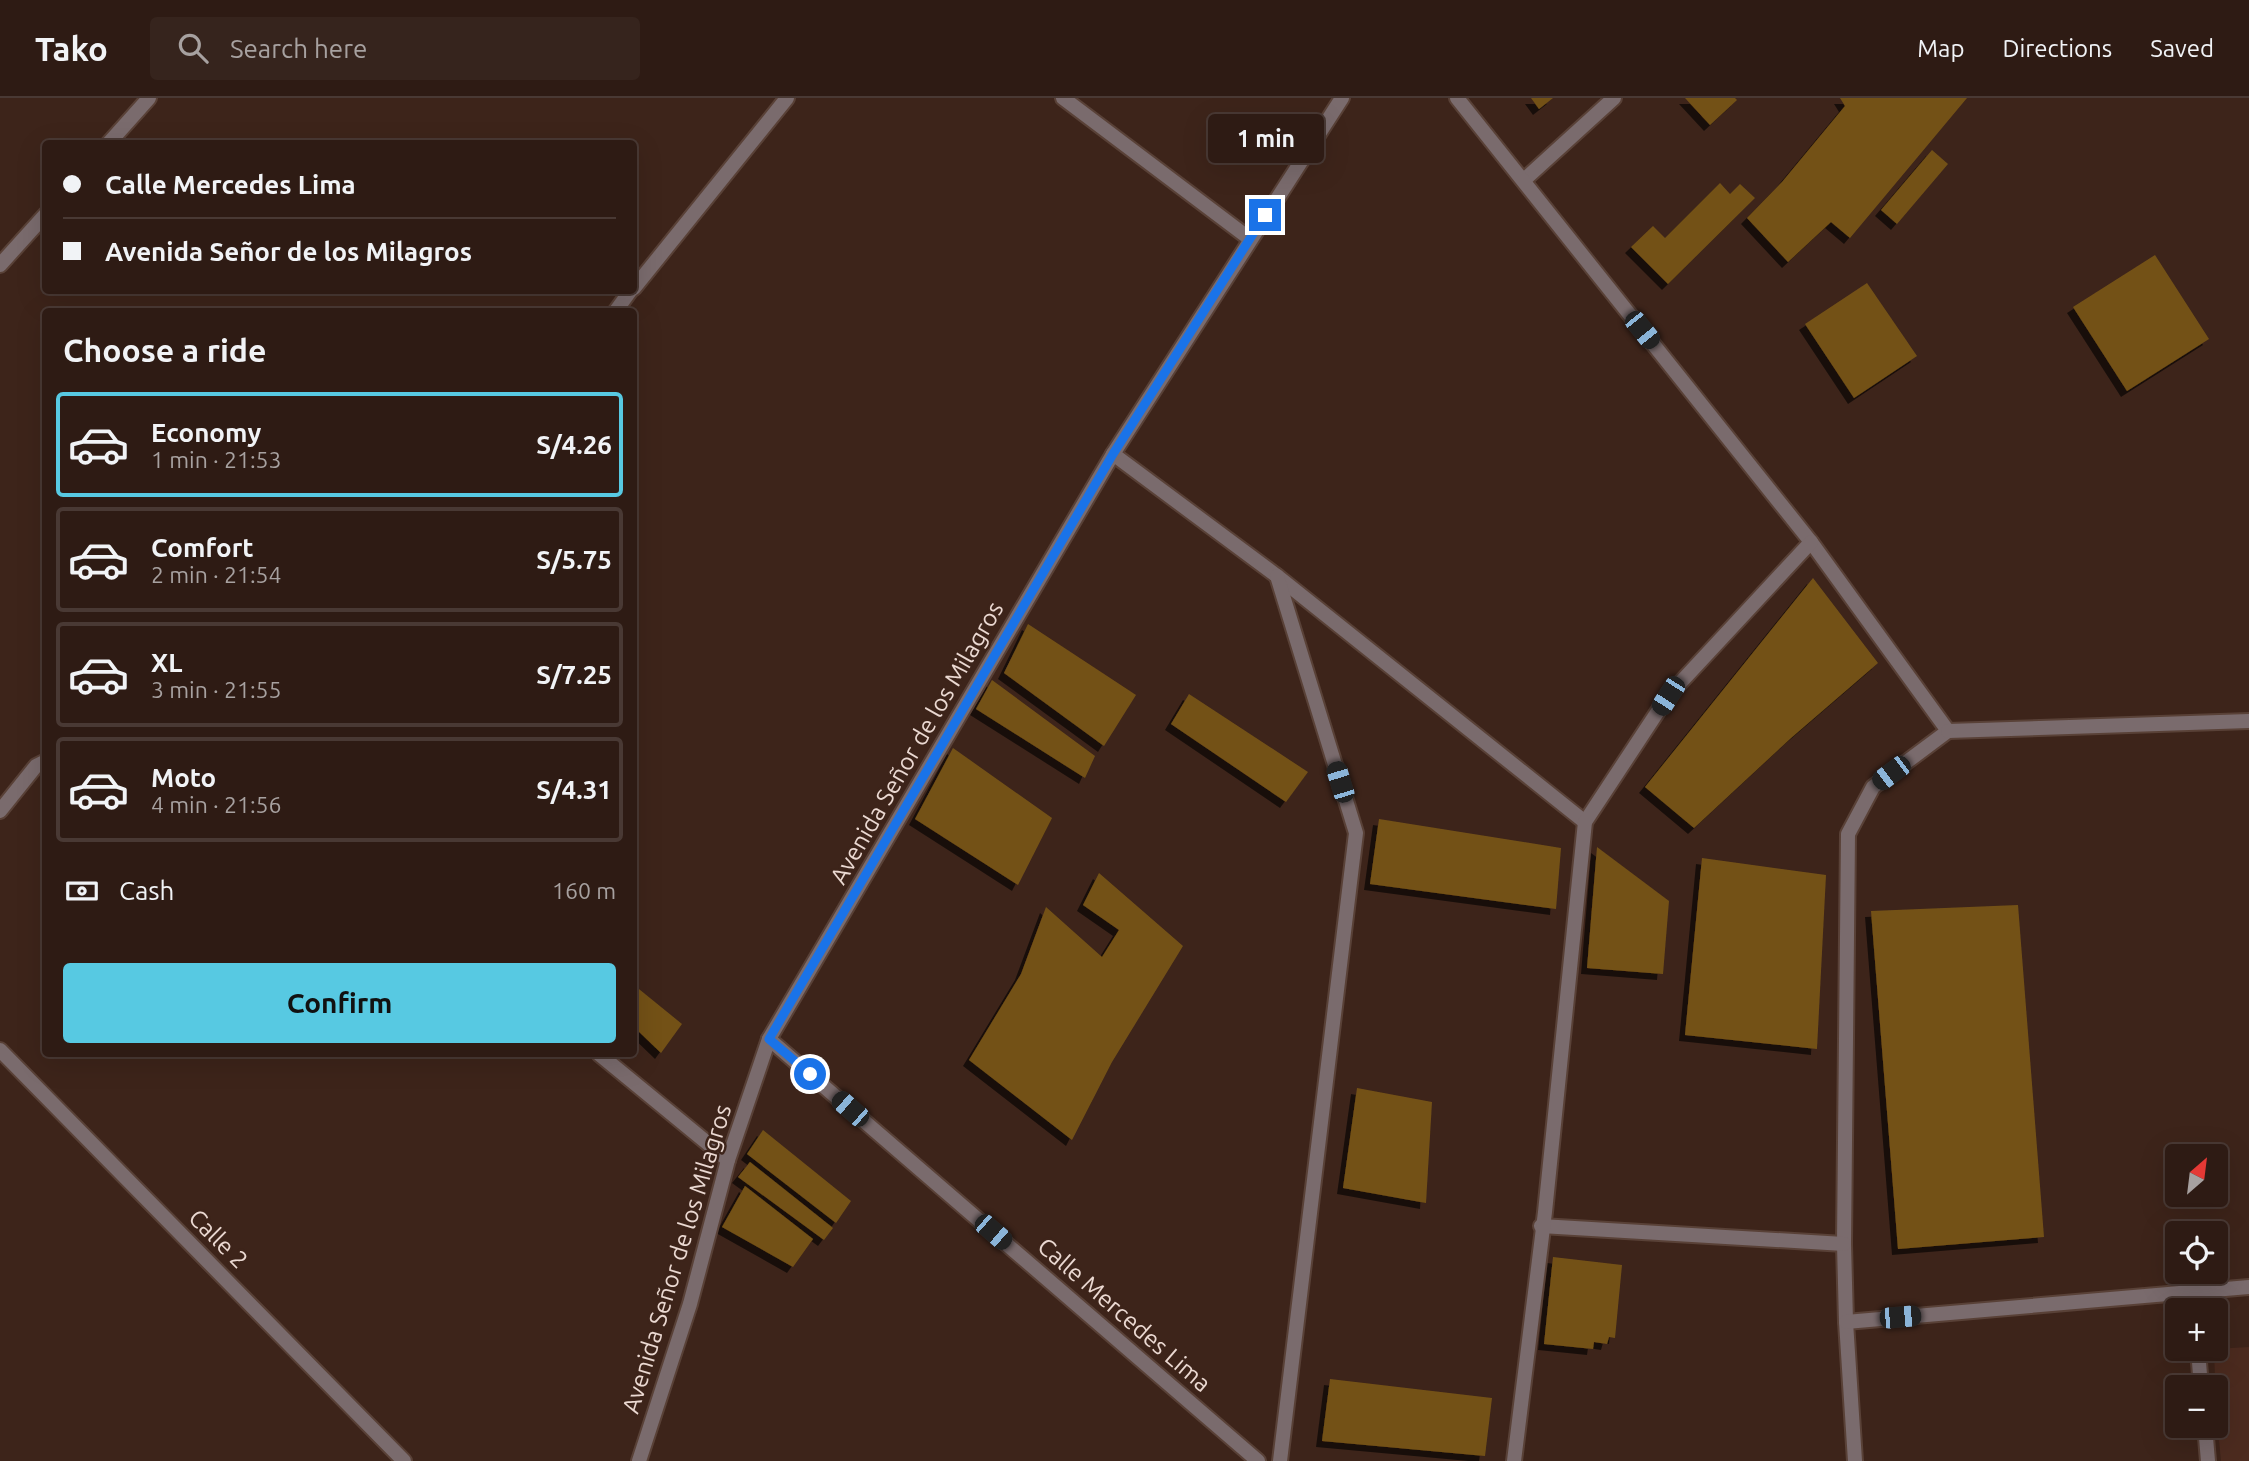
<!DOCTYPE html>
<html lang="en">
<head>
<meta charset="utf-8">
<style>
  body { margin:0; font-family:Ubuntu,sans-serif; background:#36241d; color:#f1f3f6; height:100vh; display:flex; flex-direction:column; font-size:26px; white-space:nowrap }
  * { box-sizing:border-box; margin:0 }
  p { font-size:23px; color:#a7a1a0 }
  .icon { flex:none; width:38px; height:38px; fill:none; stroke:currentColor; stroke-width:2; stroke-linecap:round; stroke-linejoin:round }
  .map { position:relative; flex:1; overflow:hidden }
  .sheet { position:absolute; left:42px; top:210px; width:595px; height:749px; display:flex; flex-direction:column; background:#2e1b14; border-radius:7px; box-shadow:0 7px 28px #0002,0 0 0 2px #493934 }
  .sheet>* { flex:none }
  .hud { position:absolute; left:42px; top:42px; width:595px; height:154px; border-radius:7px; box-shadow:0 7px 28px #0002,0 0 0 2px #493934; display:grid; align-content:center; height:154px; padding:0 21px; background:#2e1b14 }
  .needle { width:46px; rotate:28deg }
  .buttons { position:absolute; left:2165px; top:1046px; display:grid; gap:14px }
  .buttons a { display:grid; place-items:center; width:63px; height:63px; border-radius:7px; background:#2e1b14; box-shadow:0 7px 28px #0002,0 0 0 2px #493934; font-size:35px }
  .end { position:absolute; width:32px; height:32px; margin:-16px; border:9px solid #1a73e8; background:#fff; box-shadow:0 0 0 4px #fff }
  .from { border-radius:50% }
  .bubble { position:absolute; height:49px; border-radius:7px; background:#2e1b14; box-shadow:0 7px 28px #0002,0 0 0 2px #493934; font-size:23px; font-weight:700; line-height:49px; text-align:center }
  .car { position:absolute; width:21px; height:42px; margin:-21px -10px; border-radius:9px; box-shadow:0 0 5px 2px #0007; background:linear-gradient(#222 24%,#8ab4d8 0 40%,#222 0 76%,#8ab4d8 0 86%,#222 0) }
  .hud b { display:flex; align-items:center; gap:24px; height:66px; font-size:26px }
  .hud b+b { border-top:2px solid #493934 }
  .hud i { width:18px; height:18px; background:#f1f3f6 }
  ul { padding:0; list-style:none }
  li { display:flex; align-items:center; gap:21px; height:105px; margin:0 14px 10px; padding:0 7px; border:4px solid #493934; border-radius:7px }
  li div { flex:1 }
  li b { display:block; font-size:26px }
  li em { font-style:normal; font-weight:700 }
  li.current { border-color:#57c9e2 }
  li>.icon { width:63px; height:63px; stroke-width:1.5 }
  h2 { padding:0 21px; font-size:32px; line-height:84px }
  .pay { display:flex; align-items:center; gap:18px; height:77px; padding:0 21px; font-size:26px }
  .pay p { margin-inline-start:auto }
  .button { display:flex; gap:14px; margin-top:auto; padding:14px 21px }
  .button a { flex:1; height:80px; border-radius:7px; background:#57c9e2; color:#111; font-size:28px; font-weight:700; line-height:80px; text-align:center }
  header { display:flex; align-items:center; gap:42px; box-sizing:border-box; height:98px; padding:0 35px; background:#2e1b14; border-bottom:2px solid #493934 }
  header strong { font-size:33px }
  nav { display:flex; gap:38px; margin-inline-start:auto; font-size:24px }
  .search { width:490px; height:63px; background:#36241d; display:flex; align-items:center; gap:18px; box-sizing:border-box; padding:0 24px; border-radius:7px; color:#a7a1a0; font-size:26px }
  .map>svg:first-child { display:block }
  .built { fill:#4c2b1f }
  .building { fill:#735117; filter:url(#shadow) }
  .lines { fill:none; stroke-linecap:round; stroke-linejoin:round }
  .lane-casing { stroke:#594137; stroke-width:18 }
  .street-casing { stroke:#594137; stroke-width:18 }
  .lane { stroke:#7a6b6d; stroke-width:14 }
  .street { stroke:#7a6b6d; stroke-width:14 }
  .route { stroke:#1a73e8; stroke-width:9 }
  .labels { text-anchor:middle; stroke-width:5; stroke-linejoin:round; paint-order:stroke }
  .street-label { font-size:24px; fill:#ebd9d2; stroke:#3d241a }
</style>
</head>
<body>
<header>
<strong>Tako</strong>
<div class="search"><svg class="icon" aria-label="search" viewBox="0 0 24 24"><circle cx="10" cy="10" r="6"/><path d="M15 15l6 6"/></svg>Search here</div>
<nav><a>Map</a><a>Directions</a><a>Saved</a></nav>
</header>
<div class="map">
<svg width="2249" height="1363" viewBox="0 0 2249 1363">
  <defs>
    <filter id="shadow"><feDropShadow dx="-6" dy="6" stdDeviation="0" flood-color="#0009"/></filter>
  </defs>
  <rect width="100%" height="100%" fill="#3d241a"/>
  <polygon class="built" points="2249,1249 2249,1363 2221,1363 2216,1310 2214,1251"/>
  <g class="building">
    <polygon points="1531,0 1553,0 1539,11"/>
    <polygon points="1685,0 1735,0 1737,2 1710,27"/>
    <polygon points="1840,0 1967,0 1850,140 1831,124 1788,164 1747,120 1782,84 1845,8"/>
    <polygon points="1932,52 1948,66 1897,126 1881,112"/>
    <polygon points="1720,85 1730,96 1740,86 1755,100 1668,186 1631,149 1653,128 1665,140"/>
    <polygon points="2155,157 2209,241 2127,293 2073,209"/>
    <polygon points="1867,185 1917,258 1854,300 1805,226"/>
    <polygon points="1813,480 1878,565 1791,640 1694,730 1645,689"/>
    <polygon points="1028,526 1136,597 1104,648 1004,575"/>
    <polygon points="992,582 1095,658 1085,680 976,611"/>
    <polygon points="1189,596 1308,674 1286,704 1171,626"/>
    <polygon points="953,650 1052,720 1018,787 915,721"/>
    <polygon points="1379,721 1561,750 1556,811 1370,786"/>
    <polygon points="1597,749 1669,803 1663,876 1587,870"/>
    <polygon points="1702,760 1826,777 1817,951 1685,937"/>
    <polygon points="1099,775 1183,848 1112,964 1072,1042 969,962 1021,876 1046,809 1102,859 1119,832 1083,807"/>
    <polygon points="2018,807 2044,1139 1898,1151 1871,813"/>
    <polygon points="634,887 682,926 661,955 634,929"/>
    <polygon points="1357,990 1432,1004 1426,1105 1343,1090"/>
    <polygon points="763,1032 851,1103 836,1125 747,1056"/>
    <polygon points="750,1064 833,1130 824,1142 738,1079"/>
    <polygon points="745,1088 813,1141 793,1169 722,1129"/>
    <polygon points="1553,1159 1622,1167 1615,1240 1609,1239 1607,1246 1594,1244 1593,1251 1544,1246"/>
    <polygon points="1330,1281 1492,1300 1485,1358 1322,1343"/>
  </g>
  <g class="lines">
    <defs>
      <polyline id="lane" points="1524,82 1614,0"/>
      <g id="street">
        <polyline points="1063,0 1250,141"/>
        <polyline points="1457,0 1811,444 1948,633 1873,689 1848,736 1844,1146 1846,1224 1855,1363"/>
        <polyline points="108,46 149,0"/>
        <polyline points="0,167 46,116"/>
        <polyline points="634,190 787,0"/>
        <polyline points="615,214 631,192"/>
        <polyline points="1113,356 1277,478 1585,724"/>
        <polyline points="1277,478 1356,735 1280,1363"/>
        <polyline points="1948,633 2249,623"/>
        <polyline points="0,713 36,668 46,663"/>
        <polyline points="769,941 1258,1363"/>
        <polyline points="0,952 404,1363"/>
        <polyline points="599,956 728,1062"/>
        <polyline points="1541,1128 1844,1146"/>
        <polyline points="2193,1194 2194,1213"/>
        <polyline points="1846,1224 2249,1189"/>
        <polyline points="2198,1251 2201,1290"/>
        <polyline points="2205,1328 2208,1363"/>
        <polyline points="639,1363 690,1206 728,1062 769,941 1113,356 1342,0"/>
        <polyline points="1514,1363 1545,1114 1585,724 1668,598 1811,444"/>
      </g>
    </defs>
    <use href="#lane" class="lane-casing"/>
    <use href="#street" class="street-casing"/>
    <use href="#lane" class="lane"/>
    <use href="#street" class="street"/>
  </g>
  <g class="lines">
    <polyline class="route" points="810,976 769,941 1113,356 1265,117"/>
  </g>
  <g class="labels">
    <g class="street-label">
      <text transform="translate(917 645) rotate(-60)" y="8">Avenida Señor de los Milagros</text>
      <text transform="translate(218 1141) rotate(45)" y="8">Calle 2</text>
      <text transform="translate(677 1161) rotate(-73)" y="8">Avenida Señor de los Milagros</text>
      <text transform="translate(1124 1217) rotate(41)" y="8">Calle Mercedes Lima</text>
    </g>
  </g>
</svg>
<div class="buttons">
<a><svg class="needle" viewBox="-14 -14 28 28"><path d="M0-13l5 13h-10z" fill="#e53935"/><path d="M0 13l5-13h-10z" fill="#a7a1a0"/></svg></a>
<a><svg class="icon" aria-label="locate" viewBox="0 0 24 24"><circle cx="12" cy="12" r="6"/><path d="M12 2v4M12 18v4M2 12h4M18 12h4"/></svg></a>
<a>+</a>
<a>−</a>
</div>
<i class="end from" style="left:810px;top:976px"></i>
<i class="end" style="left:1265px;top:117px"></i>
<div class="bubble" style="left:1208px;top:16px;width:116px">1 min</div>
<i class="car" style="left:1642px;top:232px;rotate:141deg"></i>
<i class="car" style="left:1668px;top:598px;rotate:213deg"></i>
<i class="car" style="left:1891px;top:675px;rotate:233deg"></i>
<i class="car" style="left:1340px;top:684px;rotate:343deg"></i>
<i class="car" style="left:850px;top:1011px;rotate:311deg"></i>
<i class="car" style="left:993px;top:1134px;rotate:131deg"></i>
<i class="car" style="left:1900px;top:1219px;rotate:85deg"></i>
<div class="hud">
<b><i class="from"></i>Calle Mercedes Lima</b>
<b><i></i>Avenida Señor de los Milagros</b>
</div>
<section class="sheet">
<h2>Choose a ride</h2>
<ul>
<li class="current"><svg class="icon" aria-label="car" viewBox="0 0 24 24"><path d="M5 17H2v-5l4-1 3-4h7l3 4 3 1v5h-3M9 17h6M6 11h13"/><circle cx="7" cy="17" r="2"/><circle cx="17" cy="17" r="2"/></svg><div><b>Economy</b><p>1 min · 21:53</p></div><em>S/4.26</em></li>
<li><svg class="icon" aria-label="car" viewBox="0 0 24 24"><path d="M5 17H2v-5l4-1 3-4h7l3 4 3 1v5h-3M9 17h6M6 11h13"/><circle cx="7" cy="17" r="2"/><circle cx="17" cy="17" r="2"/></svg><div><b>Comfort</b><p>2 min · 21:54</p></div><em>S/5.75</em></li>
<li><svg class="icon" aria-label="car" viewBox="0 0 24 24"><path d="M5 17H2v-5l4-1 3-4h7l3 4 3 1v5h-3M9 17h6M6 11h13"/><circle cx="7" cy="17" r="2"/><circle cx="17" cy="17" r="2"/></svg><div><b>XL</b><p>3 min · 21:55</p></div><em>S/7.25</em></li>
<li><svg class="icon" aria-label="car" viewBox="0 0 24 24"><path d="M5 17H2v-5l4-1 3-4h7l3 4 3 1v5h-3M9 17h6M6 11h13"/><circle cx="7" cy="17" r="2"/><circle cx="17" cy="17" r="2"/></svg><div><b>Moto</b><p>4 min · 21:56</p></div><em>S/4.31</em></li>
</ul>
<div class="pay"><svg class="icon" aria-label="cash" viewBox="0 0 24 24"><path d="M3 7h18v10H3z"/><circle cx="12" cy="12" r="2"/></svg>Cash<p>160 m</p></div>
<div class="button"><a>Confirm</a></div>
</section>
</div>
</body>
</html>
